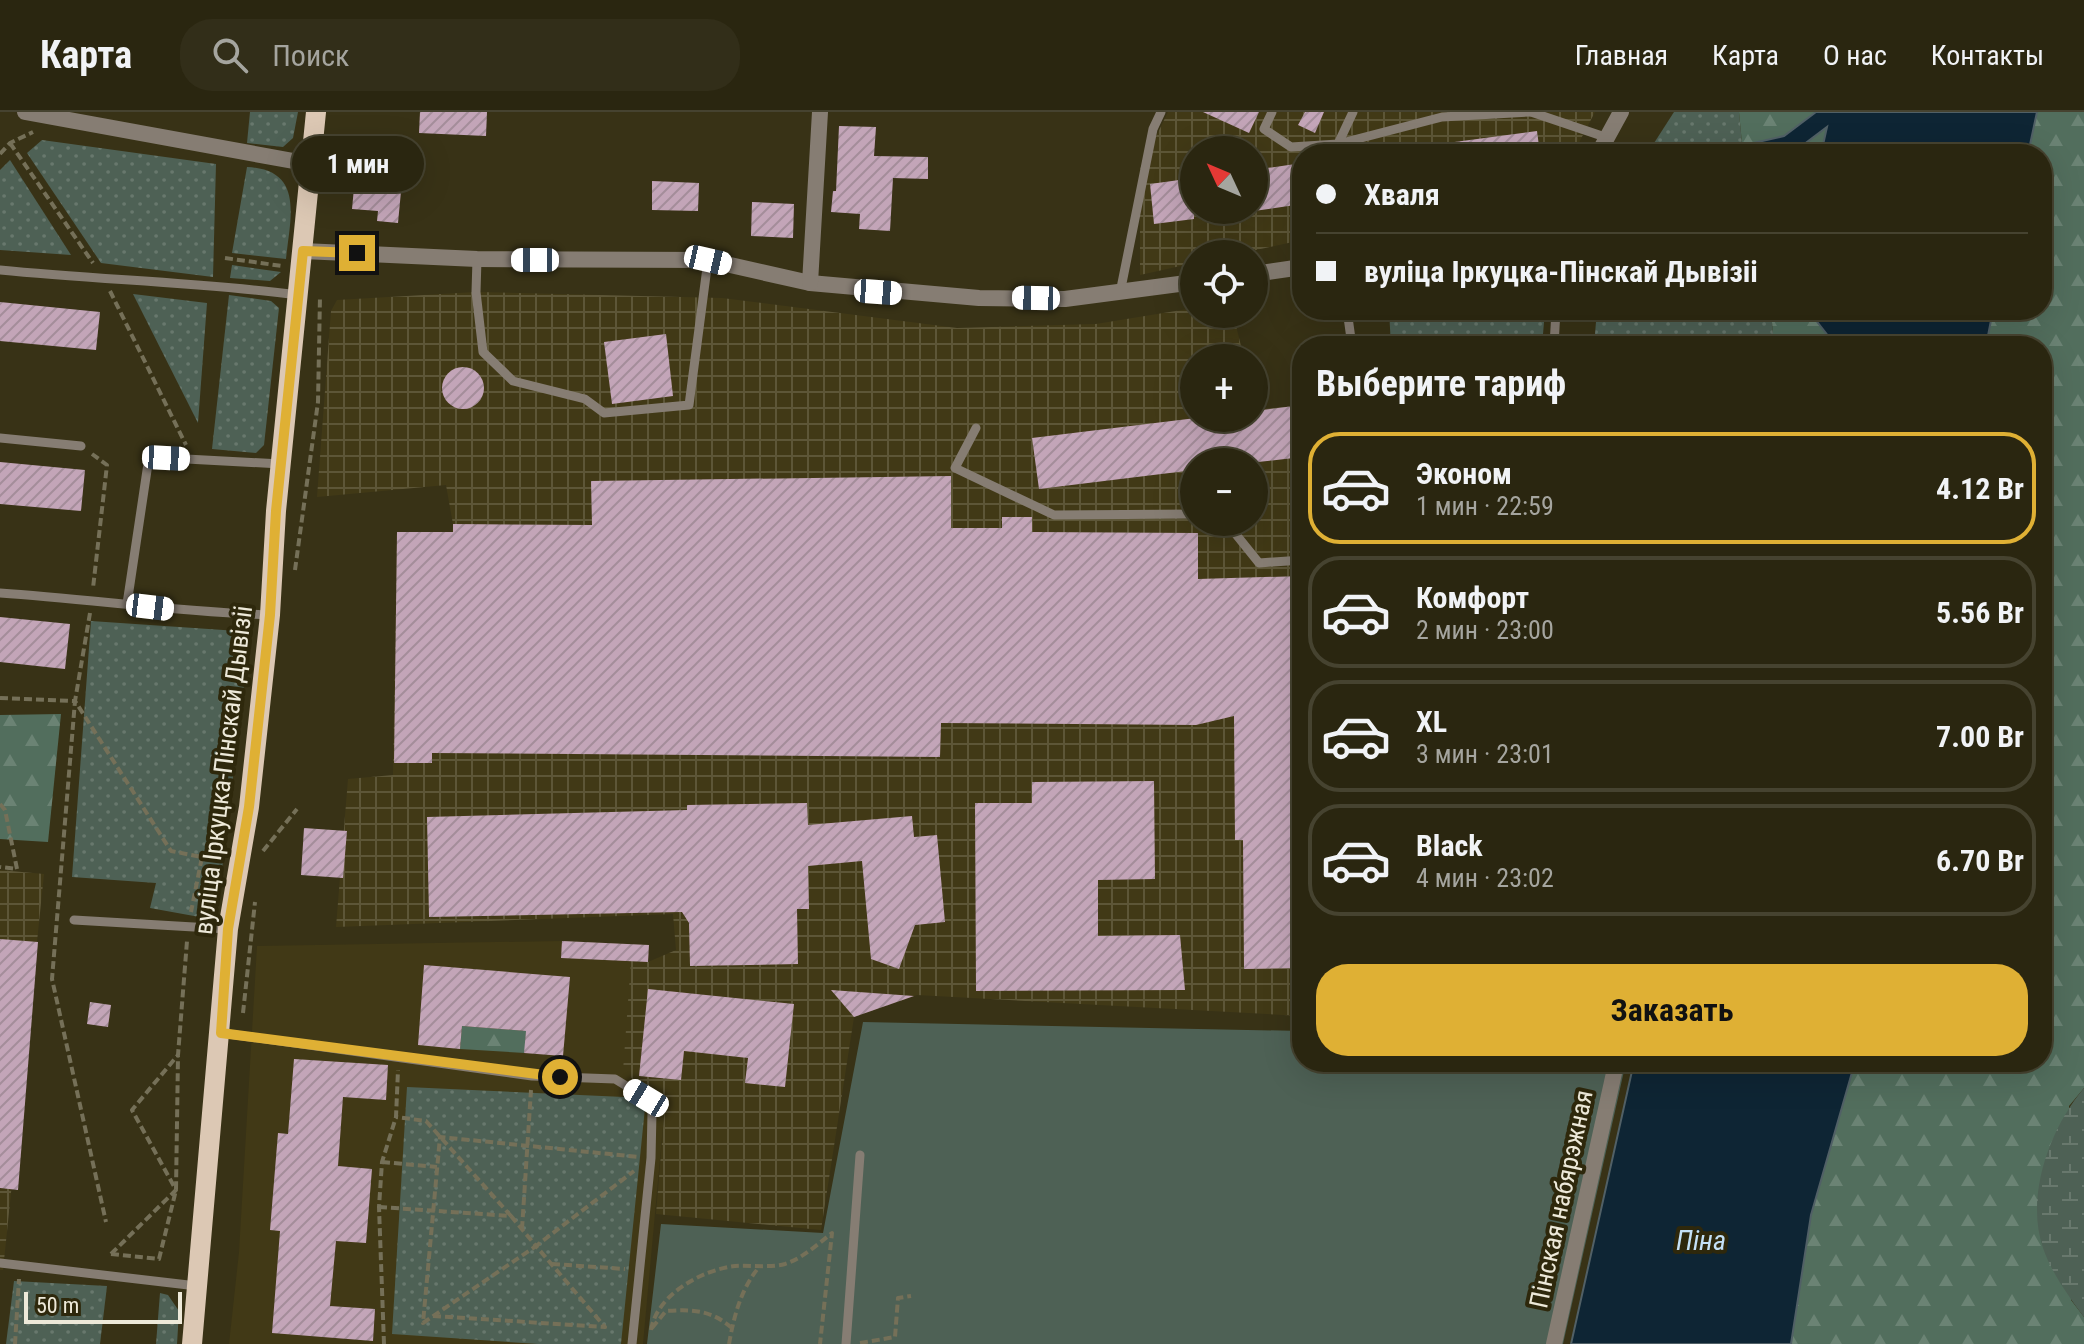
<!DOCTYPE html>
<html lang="ru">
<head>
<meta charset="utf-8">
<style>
  body { margin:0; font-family:"Roboto Condensed",sans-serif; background:#322e19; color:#f1f3f6; height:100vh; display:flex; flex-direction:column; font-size:30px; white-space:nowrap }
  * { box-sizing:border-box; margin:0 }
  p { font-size:26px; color:#a5a59f }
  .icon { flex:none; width:44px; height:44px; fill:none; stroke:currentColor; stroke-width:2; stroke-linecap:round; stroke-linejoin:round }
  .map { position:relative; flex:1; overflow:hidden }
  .panel { position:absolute; left:1292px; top:224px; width:760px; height:736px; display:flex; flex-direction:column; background:#2a2610; border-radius:32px; box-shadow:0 8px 32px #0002,0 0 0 2px #464330 }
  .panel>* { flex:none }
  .guide { position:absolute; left:1292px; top:32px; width:760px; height:176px; border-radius:32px; box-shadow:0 8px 32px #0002,0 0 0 2px #464330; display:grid; align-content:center; height:176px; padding:0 24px; background:#2a2610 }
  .needle { width:52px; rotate:314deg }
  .tools { position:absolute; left:1180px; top:24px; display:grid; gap:16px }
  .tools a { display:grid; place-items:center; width:88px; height:88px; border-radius:50%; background:#2a2610; box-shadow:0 8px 32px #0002,0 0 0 2px #464330; font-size:40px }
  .scale { position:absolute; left:24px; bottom:20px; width:158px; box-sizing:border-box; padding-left:8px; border:4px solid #ede9d9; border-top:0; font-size:22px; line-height:28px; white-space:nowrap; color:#ede9d9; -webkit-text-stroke:6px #2e280c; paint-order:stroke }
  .end { position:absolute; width:36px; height:36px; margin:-18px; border:10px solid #dfb034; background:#111; box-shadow:0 0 0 4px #111 }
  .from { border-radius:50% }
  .bubble { position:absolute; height:56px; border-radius:28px; background:#2a2610; box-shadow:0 8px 32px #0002,0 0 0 2px #464330; font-size:26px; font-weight:700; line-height:56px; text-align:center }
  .car { position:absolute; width:24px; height:48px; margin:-24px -12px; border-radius:10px; box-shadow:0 0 6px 2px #0007; background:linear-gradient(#fff 24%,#345 0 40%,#fff 0 76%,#345 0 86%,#fff 0) }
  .guide b { display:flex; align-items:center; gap:28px; height:76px; font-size:30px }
  .guide b+b { border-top:2px solid #464330 }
  .guide i { width:20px; height:20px; background:#f1f3f6 }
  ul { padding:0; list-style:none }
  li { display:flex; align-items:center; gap:24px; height:112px; margin:0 16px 12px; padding:0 8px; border:4px solid #464330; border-radius:32px }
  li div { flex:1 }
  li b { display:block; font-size:30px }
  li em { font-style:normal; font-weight:700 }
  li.on { border-color:#dfb034 }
  li>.icon { width:72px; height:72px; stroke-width:1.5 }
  h2 { padding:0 24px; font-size:36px; line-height:96px }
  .primary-button { display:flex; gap:16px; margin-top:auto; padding:16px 24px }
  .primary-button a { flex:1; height:92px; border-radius:32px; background:#dfb034; color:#111; font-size:32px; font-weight:700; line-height:92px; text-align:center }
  header { display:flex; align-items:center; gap:48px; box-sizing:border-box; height:112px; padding:0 40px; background:#2a2610; border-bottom:2px solid #464330 }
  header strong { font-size:38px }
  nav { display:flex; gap:44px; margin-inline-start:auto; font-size:28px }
  .search { width:560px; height:72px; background:#322e19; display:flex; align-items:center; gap:20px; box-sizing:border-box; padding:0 28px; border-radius:32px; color:#a5a59f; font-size:30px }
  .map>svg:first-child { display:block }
  .built { fill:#413916 }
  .industrial { fill:url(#industrial-grid); fill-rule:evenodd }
  .grass { fill:url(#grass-dots) }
  .forest { fill:url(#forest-firs) }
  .wetland { fill:url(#wetland-marsh) }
  .garden { fill:#4e6155 }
  .water { fill:#0e2534; stroke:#516066; stroke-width:2 }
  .building { fill:url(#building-hatch) }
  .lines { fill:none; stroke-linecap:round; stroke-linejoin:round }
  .path { stroke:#757058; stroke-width:4; stroke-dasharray:8 4; stroke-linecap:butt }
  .lane { stroke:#867d73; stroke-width:9 }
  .street { stroke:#867d73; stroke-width:16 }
  .primary { stroke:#dcc8b4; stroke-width:20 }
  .route { stroke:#dfb034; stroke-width:10 }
  .labels { text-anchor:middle; stroke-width:8; stroke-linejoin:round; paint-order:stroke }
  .street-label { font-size:26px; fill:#ede9d9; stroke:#2e280c }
  .water-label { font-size:28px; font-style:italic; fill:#c4e1f7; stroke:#2e280c }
</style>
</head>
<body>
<header>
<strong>Карта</strong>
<div class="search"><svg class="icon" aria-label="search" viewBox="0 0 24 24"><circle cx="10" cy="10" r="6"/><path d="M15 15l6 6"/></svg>Поиск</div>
<nav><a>Главная</a><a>Карта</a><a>О нас</a><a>Контакты</a></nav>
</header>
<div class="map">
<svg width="2084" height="1232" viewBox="0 0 2084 1232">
  <defs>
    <pattern id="industrial-grid" width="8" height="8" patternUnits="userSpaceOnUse" patternTransform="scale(2)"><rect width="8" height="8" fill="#413916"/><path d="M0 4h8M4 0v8" fill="none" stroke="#5d5637"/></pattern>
    <pattern id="grass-dots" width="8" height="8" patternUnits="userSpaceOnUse" patternTransform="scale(2)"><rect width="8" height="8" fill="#4e6155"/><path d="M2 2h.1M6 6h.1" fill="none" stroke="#68786d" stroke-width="1.8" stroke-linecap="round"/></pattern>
    <pattern id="forest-firs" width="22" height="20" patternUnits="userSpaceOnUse" patternTransform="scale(2)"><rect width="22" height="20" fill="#526e5d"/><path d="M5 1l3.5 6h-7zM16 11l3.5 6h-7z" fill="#6b8374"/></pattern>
    <pattern id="wetland-marsh" width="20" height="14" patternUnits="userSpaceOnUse" patternTransform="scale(2)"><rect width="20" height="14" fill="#4e6155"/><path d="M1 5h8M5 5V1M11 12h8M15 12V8" fill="none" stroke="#68786d"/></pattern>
    <pattern id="building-hatch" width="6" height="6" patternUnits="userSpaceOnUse" patternTransform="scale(2)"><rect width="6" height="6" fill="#c3a5b8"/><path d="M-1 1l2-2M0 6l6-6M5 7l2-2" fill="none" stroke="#a48d9a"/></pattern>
  </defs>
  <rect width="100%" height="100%" fill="#383216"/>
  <polygon class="built" points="562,829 649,833 648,850 632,849 665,993 643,1232 229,1232 239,1140 257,834"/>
  <g class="industrial">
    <path d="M1168,0H1595L1573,42H1302V128L1238,142H1194V151L1140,163V57ZM1194,38H1254V98H1194Z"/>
    <path d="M476,180L722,186L957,216L1096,212L1194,196V202H1233L1244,246H1194V306H1254V291L1256,298L1302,293V904L917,883L854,905L821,1118L656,1102L665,993L623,959L631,849L648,850L676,838L673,802L336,815L348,667L393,663L397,420H452L453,412L446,373L317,385L331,199L337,188ZM1194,350H1254V410H1194Z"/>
    <polygon points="0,758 44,762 3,1158 0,1158"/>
  </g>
  <g class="grass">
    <polygon points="250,0 298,0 293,26 283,35 247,31"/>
    <polygon points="1674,0 1739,0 1743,42 1647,42"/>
    <polygon points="42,28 216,52 213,165 101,151 27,41"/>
    <polygon points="10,48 71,143 0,138 0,58"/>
    <path d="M247,55C305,58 290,106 286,147L232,141Z"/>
    <polygon points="232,153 281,160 270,169 230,166"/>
    <polygon points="133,182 207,191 198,311"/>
    <polygon points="229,183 271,189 279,196 264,333 256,341 212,337"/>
    <polygon points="1389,198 1545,198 1542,234 1391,234"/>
    <polygon points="1597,198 1771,198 1774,234 1594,234"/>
    <polygon points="91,509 238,519 249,530 216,808 150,796 156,771 72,765"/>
    <polygon points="407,975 646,986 621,1232 538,1232 392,1222"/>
    <polygon points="14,1169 107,1174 100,1232 6,1232"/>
    <polygon points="160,1181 168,1183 179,1199 177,1232 156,1232"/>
  </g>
  <g class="forest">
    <polygon points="1739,0 1832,0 1821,42 1743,42"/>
    <polygon points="2037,0 2084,0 2084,976 2069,994 2071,1188 2084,1205 2084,1232 1791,1232 1811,1103 1855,950 2042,950 2042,234 1986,234 1993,198 2042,198 2042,42 2028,42"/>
    <polygon points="1771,198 1808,198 1836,234 1774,234"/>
    <polygon points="61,602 48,730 0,727 0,603"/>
    <polygon points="462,914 526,919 525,941 460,937"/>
  </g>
  <path class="wetland" d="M2084,976V1205C2069,1185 2051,1160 2043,1136C2025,1084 2050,1016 2084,976Z"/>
  <polygon class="garden" points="863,910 1302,919 1302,950 1626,950 1563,1232 647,1232 661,1112 823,1121"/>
  <g class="water">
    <polygon points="1816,0 2037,0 2028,42 1821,42 1827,15 1791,42 1705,42 1784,24"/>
    <polygon points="1808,198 1993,198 1986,234 1836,234"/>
    <polygon points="1634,950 1855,950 1811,1103 1791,1232 1571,1232"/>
  </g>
  <g class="building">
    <polygon points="420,0 487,0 486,24 419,21"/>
    <polygon points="1203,0 1259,0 1249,21"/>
    <polygon points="1305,0 1324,0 1315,21 1298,13"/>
    <polygon points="839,14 876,15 874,44 928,45 928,67 893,66 890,119 859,117 860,102 831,100 833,79 836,79"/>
    <polygon points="1537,19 1540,42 1448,42 1447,31"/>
    <polygon points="357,44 404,48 398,111 377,109 378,99 352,97"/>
    <polygon points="1302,51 1302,92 1254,99 1254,58"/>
    <polygon points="1194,66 1194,107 1154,112 1150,72"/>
    <polygon points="652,69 699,71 698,99 652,98"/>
    <polygon points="752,90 794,92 793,126 751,124"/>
    <polygon points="0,190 100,200 96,238 0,229"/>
    <polygon points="666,222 673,284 612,292 604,230"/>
    <circle cx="463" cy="276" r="21"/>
    <polygon points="1302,293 1302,345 1258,350 1194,350 1194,358 1039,377 1032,326 1196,306 1254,306 1254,299"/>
    <polygon points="0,350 85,358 81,399 0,392"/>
    <polygon points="951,364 951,416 1002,416 1002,405 1032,405 1032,420 1198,421 1198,467 1302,464 1302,856 1244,857 1243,728 1235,728 1234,604 1196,613 941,611 940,645 432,641 432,651 394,651 397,420 453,420 453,412 592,413 591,369"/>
    <polygon points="0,505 70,512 65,557 0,550"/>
    <polygon points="1154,669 1155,767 1098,768 1098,824 1180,823 1185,878 976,879 975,691 1032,691 1032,670"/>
    <polygon points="807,691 808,713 912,704 914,725 937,723 945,810 915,813 899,857 871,847 862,749 808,754 809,797 797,797 798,852 690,854 689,811 682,800 429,805 427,705 687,698 687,693"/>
    <polygon points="304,716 347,719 343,766 301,763"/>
    <polygon points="0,827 38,830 18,1078 0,1076"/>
    <polygon points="562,829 649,833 648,850 561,846"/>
    <polygon points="424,853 570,865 563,944 524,941 526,919 462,914 460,937 418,933"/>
    <polygon points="648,877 794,892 785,975 745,971 748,946 684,939 681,968 639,964"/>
    <polygon points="831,878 914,884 854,905"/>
    <polygon points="90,890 111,893 108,915 87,912"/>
    <polygon points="294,947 388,953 386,988 343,985 338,1054 372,1057 366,1131 336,1129 330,1194 375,1197 373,1229 272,1221 280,1119 270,1118 278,1021 288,1022"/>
  </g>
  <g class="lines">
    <g class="path">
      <polyline points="10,31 93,151"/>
      <polyline points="0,42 10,31 33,20"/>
      <polyline points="225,146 282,154"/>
      <polyline points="110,179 186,333"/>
      <polyline points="92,342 107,353 93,476"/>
      <polyline points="295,458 318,290 320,184"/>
      <polyline points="90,501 75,589 171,739 202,745 191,800"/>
      <polyline points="0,586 75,589 52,867 106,1110"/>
      <polyline points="0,692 5,698 17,757 0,755"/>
      <polyline points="263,739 297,697"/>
      <polyline points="243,901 255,790"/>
      <polyline points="382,1050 437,1055"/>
      <polyline points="379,1095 511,1104 426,1009 396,1005"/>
      <polyline points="511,1104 536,1134 423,1211 440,1025 639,1045"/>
      <polyline points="522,1117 531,978"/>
      <polyline points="111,1142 176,1078 132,998 178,943 187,829"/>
      <polyline points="111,1142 159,1147 176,1078 178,944"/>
      <polyline points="552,1152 625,1157"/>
      <polyline points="433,1204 605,1215 536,1134 634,1059"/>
      <path d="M652,1216L666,1199C693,1197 711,1198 732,1216"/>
      <path d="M651,1218C657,1182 702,1158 735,1154C751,1153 770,1156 785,1152C803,1146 818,1132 832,1121L820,1232"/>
      <polyline points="860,1231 895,1225 898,1186 911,1184"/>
      <polyline points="15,1232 19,1167"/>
      <polyline points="384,1232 379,1095 382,1050 396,1005 398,958"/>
      <path d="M729,1232C734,1204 741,1176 760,1154"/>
    </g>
    <g class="lane">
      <polyline points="1272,0 1264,17 1291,35 1338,32 1442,5 1530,0"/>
      <polyline points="1531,0 1608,26"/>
      <polyline points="1338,32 1353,0"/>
      <polyline points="477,147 476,180 483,240 513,269 585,287 604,301 689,293 708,148"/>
      <path d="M0,158C99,168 199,170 298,183"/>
      <polyline points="1120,181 1153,17 1161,0"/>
      <polyline points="1347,198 1352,234"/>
      <polyline points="1554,234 1556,198"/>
      <polyline points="976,316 955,356 1054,403 1194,402"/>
      <polyline points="0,326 81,334"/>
      <polyline points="1226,410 1259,451 1302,448"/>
      <path d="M0,481C90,487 179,500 270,503"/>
      <polyline points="127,492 149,345 281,352"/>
      <polyline points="74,808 228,817"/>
      <polyline points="221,921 532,964 615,967 646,986 652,1001 651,1046 632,1232"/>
      <polyline points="0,1151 197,1174"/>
      <polyline points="846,1232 860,1043"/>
    </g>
    <g class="street">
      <polyline points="25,0 310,52"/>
      <polyline points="1598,42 1621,0"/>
      <polyline points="303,139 477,147 708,148 810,171 979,186 1065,187 1194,170"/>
      <polyline points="1254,162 1302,155"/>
      <polyline points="810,171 820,0"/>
      <polyline points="1554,1232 1616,952"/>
    </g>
    <polyline class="primary" points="192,1232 228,817 249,695 270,503 276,399 316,0"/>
  </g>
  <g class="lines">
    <polyline class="route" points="357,141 303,139 276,399 270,503 249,695 228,817 221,921 560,965"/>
  </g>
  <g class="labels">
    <g class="street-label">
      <text transform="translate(223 658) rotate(-83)" y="9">вуліца Іркуцка-Пінскай Дывізіі</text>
      <text transform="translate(1561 1087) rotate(-78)" y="9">Пінская набярэжная</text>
    </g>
    <g class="water-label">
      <text x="1701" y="1138">Піна</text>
    </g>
  </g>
</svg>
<div class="tools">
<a><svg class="needle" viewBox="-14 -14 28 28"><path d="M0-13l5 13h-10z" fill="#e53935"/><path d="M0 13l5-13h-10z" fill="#a5a59f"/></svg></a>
<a><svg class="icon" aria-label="locate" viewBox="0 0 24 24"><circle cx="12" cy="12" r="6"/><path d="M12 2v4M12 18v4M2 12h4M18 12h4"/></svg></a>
<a>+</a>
<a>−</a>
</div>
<div class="scale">50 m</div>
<i class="end from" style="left:560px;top:965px"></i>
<i class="end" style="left:357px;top:141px"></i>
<div class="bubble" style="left:292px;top:24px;width:132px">1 мин</div>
<i class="car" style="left:535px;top:148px;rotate:270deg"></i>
<i class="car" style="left:708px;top:148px;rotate:103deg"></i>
<i class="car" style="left:878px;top:180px;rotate:94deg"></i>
<i class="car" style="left:1036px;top:186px;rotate:271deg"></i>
<i class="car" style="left:166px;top:346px;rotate:93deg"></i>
<i class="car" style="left:150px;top:495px;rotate:97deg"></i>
<i class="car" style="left:646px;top:986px;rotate:301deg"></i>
<div class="guide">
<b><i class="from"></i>Хваля</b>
<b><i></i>вуліца Іркуцка-Пінскай Дывізіі</b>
</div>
<section class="panel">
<h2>Выберите тариф</h2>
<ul>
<li class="on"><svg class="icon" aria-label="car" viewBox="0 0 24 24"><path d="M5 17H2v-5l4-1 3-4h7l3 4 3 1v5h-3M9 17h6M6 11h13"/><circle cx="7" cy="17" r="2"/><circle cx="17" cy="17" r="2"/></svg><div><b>Эконом</b><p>1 мин · 22:59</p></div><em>4.12 Br</em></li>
<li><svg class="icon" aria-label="car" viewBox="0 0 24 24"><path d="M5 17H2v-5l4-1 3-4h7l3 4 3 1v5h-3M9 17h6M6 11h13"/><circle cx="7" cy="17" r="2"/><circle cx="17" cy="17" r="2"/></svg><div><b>Комфорт</b><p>2 мин · 23:00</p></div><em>5.56 Br</em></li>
<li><svg class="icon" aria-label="car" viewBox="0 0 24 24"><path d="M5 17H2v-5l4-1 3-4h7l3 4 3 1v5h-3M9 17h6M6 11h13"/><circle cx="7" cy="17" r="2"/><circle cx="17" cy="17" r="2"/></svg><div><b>XL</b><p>3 мин · 23:01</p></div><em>7.00 Br</em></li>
<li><svg class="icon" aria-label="car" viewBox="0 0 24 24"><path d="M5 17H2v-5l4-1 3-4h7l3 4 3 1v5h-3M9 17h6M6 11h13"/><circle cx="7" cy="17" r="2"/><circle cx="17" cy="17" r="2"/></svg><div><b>Black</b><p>4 мин · 23:02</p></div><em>6.70 Br</em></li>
</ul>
<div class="primary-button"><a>Заказать</a></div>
</section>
</div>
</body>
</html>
